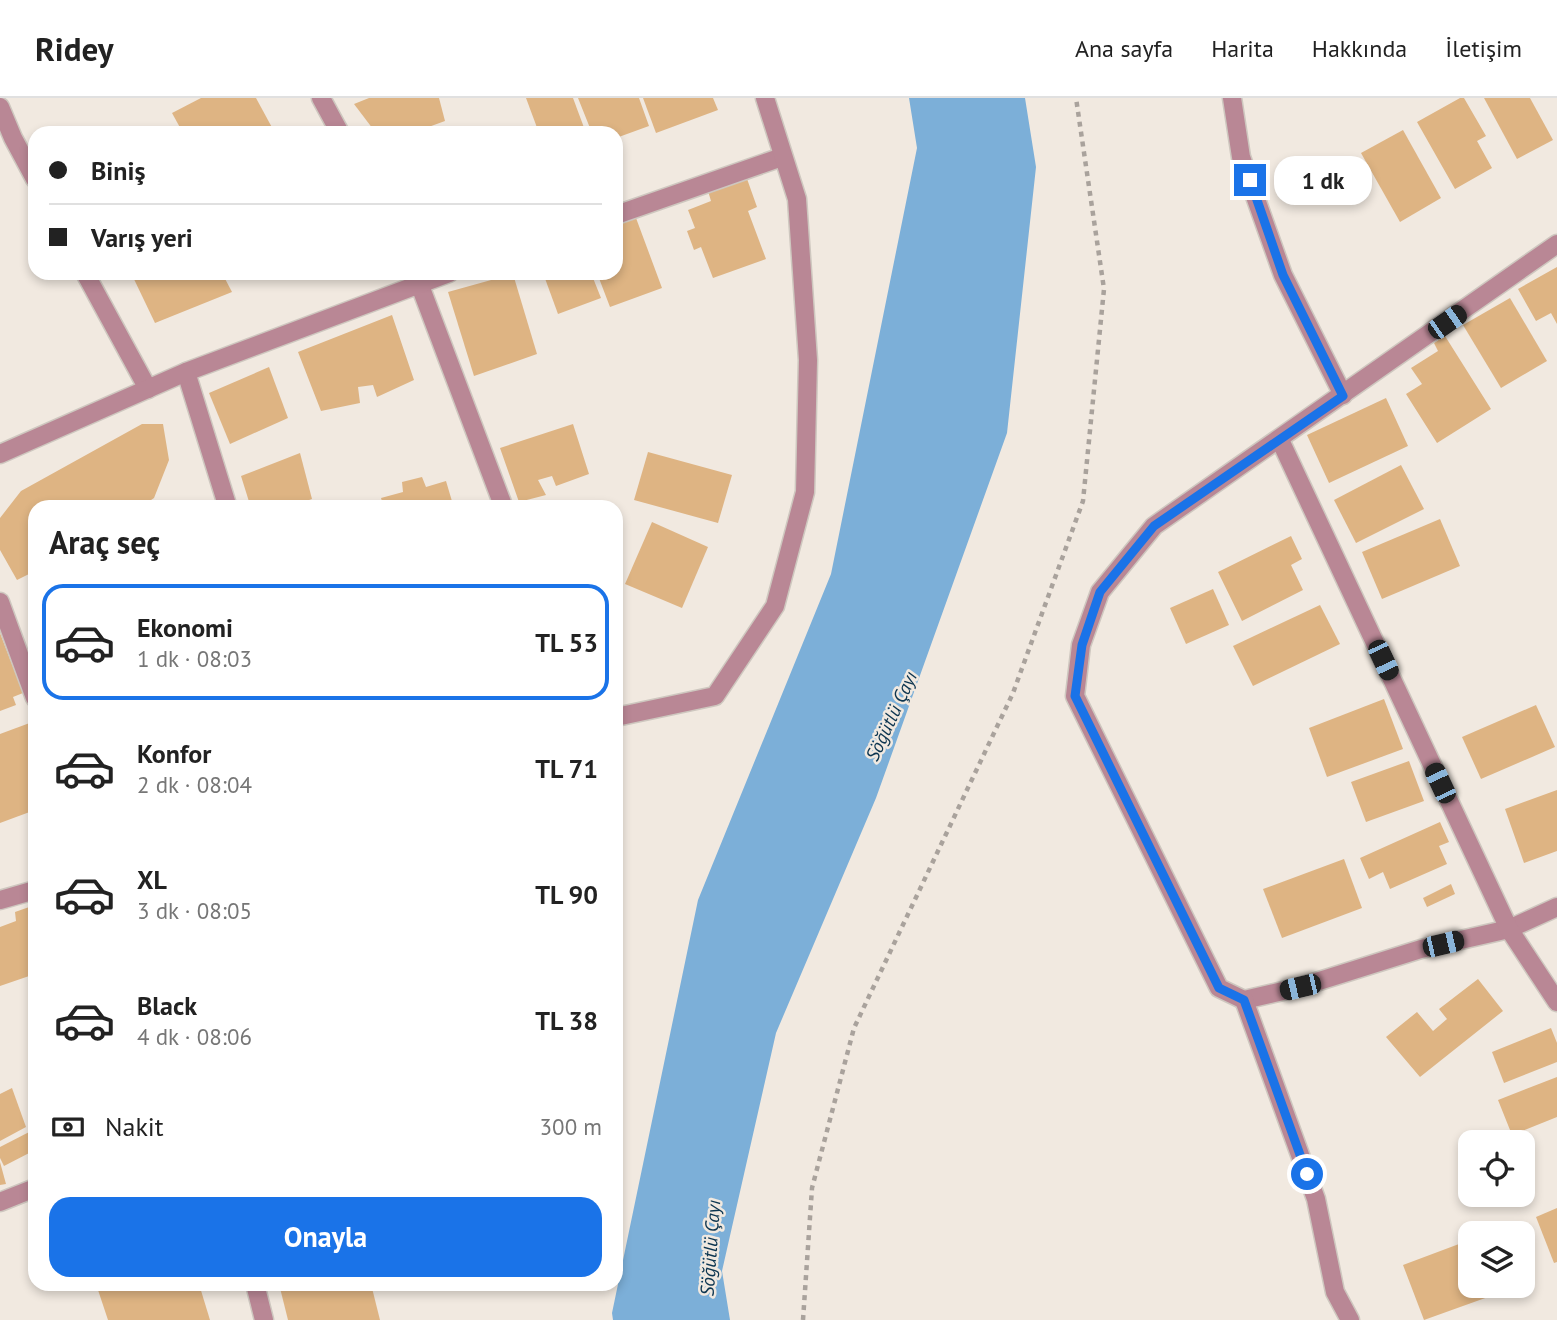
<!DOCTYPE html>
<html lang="tr">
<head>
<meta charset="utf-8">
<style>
  body { margin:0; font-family:"PT Sans",sans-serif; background:#f6f6f6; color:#222; height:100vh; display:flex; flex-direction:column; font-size:26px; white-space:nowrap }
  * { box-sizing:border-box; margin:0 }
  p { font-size:23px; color:#767676 }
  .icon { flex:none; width:38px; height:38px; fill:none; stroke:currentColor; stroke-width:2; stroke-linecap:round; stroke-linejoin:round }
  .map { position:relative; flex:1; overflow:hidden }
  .sheet { position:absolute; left:28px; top:402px; width:595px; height:791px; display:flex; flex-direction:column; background:#fff; border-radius:21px; box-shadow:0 4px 10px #0003 }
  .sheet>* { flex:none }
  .top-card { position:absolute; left:28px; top:28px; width:595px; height:154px; border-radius:21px; box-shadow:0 4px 10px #0003; display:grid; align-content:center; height:154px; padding:0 21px; background:#fff }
  .buttons { position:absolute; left:1458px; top:1032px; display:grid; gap:14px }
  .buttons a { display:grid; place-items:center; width:77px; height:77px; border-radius:14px; background:#fff; box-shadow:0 4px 10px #0003; font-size:35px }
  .end { position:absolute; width:32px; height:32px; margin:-16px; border:9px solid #1a73e8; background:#fff; box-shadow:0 0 0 4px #fff }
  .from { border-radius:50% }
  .bubble { position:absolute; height:49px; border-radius:21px; background:#fff; box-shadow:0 4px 10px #0003; font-size:23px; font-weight:800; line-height:49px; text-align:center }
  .car { position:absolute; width:21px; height:42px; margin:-21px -10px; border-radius:9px; box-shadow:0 0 5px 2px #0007; background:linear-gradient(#222 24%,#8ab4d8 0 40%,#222 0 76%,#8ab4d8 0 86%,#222 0) }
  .top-card b { display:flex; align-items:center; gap:24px; height:66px; font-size:26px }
  .top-card b+b { border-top:2px solid #e0e0e0 }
  .top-card i { width:18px; height:18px; background:#222 }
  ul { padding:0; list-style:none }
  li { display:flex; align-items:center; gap:21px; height:116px; margin:0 14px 10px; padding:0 7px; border:4px solid transparent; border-radius:21px }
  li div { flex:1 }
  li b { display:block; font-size:26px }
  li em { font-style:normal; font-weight:800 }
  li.on { border-color:#1a73e8 }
  li>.icon { width:63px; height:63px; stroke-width:1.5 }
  h2 { padding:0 21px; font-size:32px; line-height:84px }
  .pay { display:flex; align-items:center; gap:18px; height:77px; padding:0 21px; font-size:26px }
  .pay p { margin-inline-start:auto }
  .primary-button { display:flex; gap:14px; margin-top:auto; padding:14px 21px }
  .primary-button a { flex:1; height:80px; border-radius:21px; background:#1a73e8; color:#fff; font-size:28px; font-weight:800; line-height:80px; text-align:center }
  header { display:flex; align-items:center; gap:42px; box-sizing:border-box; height:98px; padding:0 35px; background:#fff; border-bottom:2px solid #e0e0e0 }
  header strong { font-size:33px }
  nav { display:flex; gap:38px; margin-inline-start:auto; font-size:24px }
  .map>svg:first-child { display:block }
  .water { fill:#7cafd8 }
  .building { fill:#deb483 }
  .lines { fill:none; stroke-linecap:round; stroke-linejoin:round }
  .minor-casing { stroke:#cec7bf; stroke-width:21 }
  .path { stroke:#a9a29c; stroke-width:4.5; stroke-dasharray:5 5; stroke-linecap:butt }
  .minor { stroke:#b98795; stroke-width:18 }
  .route { stroke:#1a73e8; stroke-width:9 }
  .labels { text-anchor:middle; stroke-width:5; stroke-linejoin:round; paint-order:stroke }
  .water-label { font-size:19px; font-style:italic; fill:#0c3550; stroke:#f1e9e0 }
</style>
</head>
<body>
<header>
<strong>Ridey</strong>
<nav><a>Ana sayfa</a><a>Harita</a><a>Hakkında</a><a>İletişim</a></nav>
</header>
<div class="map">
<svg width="1557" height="1222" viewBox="0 0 1557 1222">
  <rect width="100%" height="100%" fill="#f1e9e0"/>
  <polygon class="water" points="909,0 1025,0 1036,69 1007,335 876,700 776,935 722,1173 730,1222 613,1222 612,1215 698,802 831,476 917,50"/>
  <g class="building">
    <polygon points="201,0 256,0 275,35 183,35 172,15"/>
    <polygon points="369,0 439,0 445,23 412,35 376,35 354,6"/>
    <polygon points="526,0 573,0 586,35 539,35"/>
    <polygon points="578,0 639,0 649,28 616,40 616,35 592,35"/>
    <polygon points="643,0 713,0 718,12 656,35"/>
    <polygon points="1460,0 1464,0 1486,38 1477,43 1492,70 1455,91 1417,24"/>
    <polygon points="1484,0 1530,0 1553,42 1517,61"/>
    <polygon points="1403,32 1441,100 1400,124 1361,55"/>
    <polygon points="746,78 757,109 748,113 766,161 713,180 701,149 694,152 687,133 695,130 688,112 711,103 708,93"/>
    <polygon points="636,120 662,190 610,209 597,175 616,175 616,127"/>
    <polygon points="1557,169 1557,226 1551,215 1536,223 1518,191"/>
    <polygon points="135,175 222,175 232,194 155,225 132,177"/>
    <polygon points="543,175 591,175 601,200 558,216"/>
    <polygon points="513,176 537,256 474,278 448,194"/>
    <polygon points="1510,200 1547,263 1501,290 1463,227"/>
    <polygon points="392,217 414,282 377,299 373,287 358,289 360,305 321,313 298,254"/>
    <polygon points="1445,238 1491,311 1437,345 1406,296 1422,286 1411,270 1438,253 1434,245"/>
    <polygon points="269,269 288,320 230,346 209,295"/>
    <polygon points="1386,300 1408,348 1329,385 1307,337"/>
    <polygon points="142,326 163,326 169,362 154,400 139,410 35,410 35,473 17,482 0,452 0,420 21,393"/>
    <polygon points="573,326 589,376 556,388 552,378 538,382 546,397 519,404 500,350"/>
    <polygon points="648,354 732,377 718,425 634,402"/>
    <polygon points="300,355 312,401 286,410 251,410 241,378"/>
    <polygon points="1401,367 1424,411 1356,445 1334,402"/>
    <polygon points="422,379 426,389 446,383 454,410 384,410 381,400 403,394 402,384"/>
    <polygon points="1440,421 1460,468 1382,501 1362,454"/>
    <polygon points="652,424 708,449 682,510 625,486"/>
    <polygon points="1291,438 1302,461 1291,467 1303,492 1242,523 1218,474"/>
    <polygon points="1213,491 1229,527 1186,546 1170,510"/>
    <polygon points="1320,507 1340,546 1253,588 1233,548"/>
    <polygon points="0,535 23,595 13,599 16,607 0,613"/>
    <polygon points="1384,601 1403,651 1327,679 1309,630"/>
    <polygon points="1536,607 1555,649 1481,681 1462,639"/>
    <polygon points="35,623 35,712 0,725 0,636"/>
    <polygon points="1409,663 1424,703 1366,724 1351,684"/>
    <polygon points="1557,692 1557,753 1524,765 1505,711"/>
    <polygon points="1440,724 1449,744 1439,748 1447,766 1390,791 1383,774 1369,781 1360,760"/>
    <polygon points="1344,761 1362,810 1282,840 1263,791"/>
    <polygon points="1451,786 1455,796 1427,809 1423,800"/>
    <polygon points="35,807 35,876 0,888 0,829 16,823 15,814"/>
    <polygon points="1478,881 1503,913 1420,979 1386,939 1417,914 1433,933 1447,921 1439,911"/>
    <polygon points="1551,930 1557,945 1557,964 1504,985 1492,954"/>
    <polygon points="1557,979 1557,1019 1512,1037 1498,1002"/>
    <polygon points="12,990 26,1029 0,1043 0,996"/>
    <polygon points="35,1031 35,1052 4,1068 0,1060 0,1049"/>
    <polygon points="0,1064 6,1086 0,1087"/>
    <polygon points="1557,1110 1557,1164 1554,1165 1536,1119"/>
    <polygon points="1467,1143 1470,1151 1470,1188 1484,1188 1488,1199 1424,1222 1403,1167"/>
    <polygon points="96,1186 199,1186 210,1222 108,1222"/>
    <polygon points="279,1186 371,1186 380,1222 288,1222"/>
  </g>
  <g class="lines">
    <defs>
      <g id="minor">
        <polyline points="321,0 340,35"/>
        <polyline points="1232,0 1241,59 1283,177 1343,297"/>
        <polyline points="0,9 13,40 35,81"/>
        <polyline points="616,117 782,59"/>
        <polyline points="1557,146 1154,428 1100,494 1081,547 1075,598 1219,890 1244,902 1300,889 1421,851 1509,831 1557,809"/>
        <polyline points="85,175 148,291"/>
        <polyline points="416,177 504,410"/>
        <polyline points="186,274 228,410"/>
        <polyline points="1280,342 1509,831 1557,904"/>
        <polyline points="0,356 186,274 449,175"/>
        <polyline points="0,504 35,600"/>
        <polyline points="616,619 715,598 775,508 805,394 808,262 797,101 765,0"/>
        <polyline points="0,802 35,792"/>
        <polyline points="1244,902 1316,1101 1335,1194 1350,1222"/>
        <polyline points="0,1104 35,1090"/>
        <polyline points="255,1186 264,1222"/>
      </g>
    </defs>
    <use href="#minor" class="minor-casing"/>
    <polyline class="path" points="803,1222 812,1090 854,930 1013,595 1083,403 1104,191 1076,0"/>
    <use href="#minor" class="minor"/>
  </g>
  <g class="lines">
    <polyline class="route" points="1250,82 1283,177 1343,298 1154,428 1100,494 1082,547 1075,598 1219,890 1244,902 1307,1076"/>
  </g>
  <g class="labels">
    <g class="water-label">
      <text transform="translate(891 618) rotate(-65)" y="7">Söğütlü Çayı</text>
      <text transform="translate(710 1150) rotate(-86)" y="7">Söğütlü Çayı</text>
    </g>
  </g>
</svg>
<div class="buttons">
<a><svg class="icon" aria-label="locate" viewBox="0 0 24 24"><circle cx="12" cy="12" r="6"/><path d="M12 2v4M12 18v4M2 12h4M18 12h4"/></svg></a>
<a><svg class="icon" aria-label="layers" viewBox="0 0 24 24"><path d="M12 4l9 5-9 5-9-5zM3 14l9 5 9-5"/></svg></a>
</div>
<i class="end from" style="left:1307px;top:1076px"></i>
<i class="end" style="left:1250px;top:82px"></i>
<div class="bubble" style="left:1274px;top:58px;width:98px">1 dk</div>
<i class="car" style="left:1447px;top:224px;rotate:55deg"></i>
<i class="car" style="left:1383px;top:562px;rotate:155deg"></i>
<i class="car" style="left:1440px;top:685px;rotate:335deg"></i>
<i class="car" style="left:1443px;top:846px;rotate:77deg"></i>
<i class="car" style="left:1300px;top:889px;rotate:257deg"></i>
<div class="top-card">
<b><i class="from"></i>Biniş</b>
<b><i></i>Varış yeri</b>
</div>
<section class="sheet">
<h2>Araç seç</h2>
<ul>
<li class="on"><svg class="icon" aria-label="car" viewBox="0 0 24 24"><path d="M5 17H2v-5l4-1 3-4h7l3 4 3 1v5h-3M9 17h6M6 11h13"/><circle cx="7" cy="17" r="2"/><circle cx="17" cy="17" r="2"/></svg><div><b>Ekonomi</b><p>1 dk · 08:03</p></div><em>TL 53</em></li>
<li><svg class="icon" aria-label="car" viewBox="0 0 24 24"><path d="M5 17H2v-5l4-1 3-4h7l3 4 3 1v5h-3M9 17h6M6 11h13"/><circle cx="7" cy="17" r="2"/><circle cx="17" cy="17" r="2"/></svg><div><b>Konfor</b><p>2 dk · 08:04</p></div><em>TL 71</em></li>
<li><svg class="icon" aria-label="car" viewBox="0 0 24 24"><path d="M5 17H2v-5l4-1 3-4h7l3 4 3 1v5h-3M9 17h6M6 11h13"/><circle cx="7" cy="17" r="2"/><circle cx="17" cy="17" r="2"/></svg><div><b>XL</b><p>3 dk · 08:05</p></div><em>TL 90</em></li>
<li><svg class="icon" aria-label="car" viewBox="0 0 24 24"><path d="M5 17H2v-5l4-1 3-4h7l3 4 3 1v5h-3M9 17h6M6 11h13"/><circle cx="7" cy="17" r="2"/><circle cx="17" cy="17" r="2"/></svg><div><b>Black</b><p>4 dk · 08:06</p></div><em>TL 38</em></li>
</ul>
<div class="pay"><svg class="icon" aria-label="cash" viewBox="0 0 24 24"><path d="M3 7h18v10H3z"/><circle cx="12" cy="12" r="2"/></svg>Nakit<p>300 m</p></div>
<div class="primary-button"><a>Onayla</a></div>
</section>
</div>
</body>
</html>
